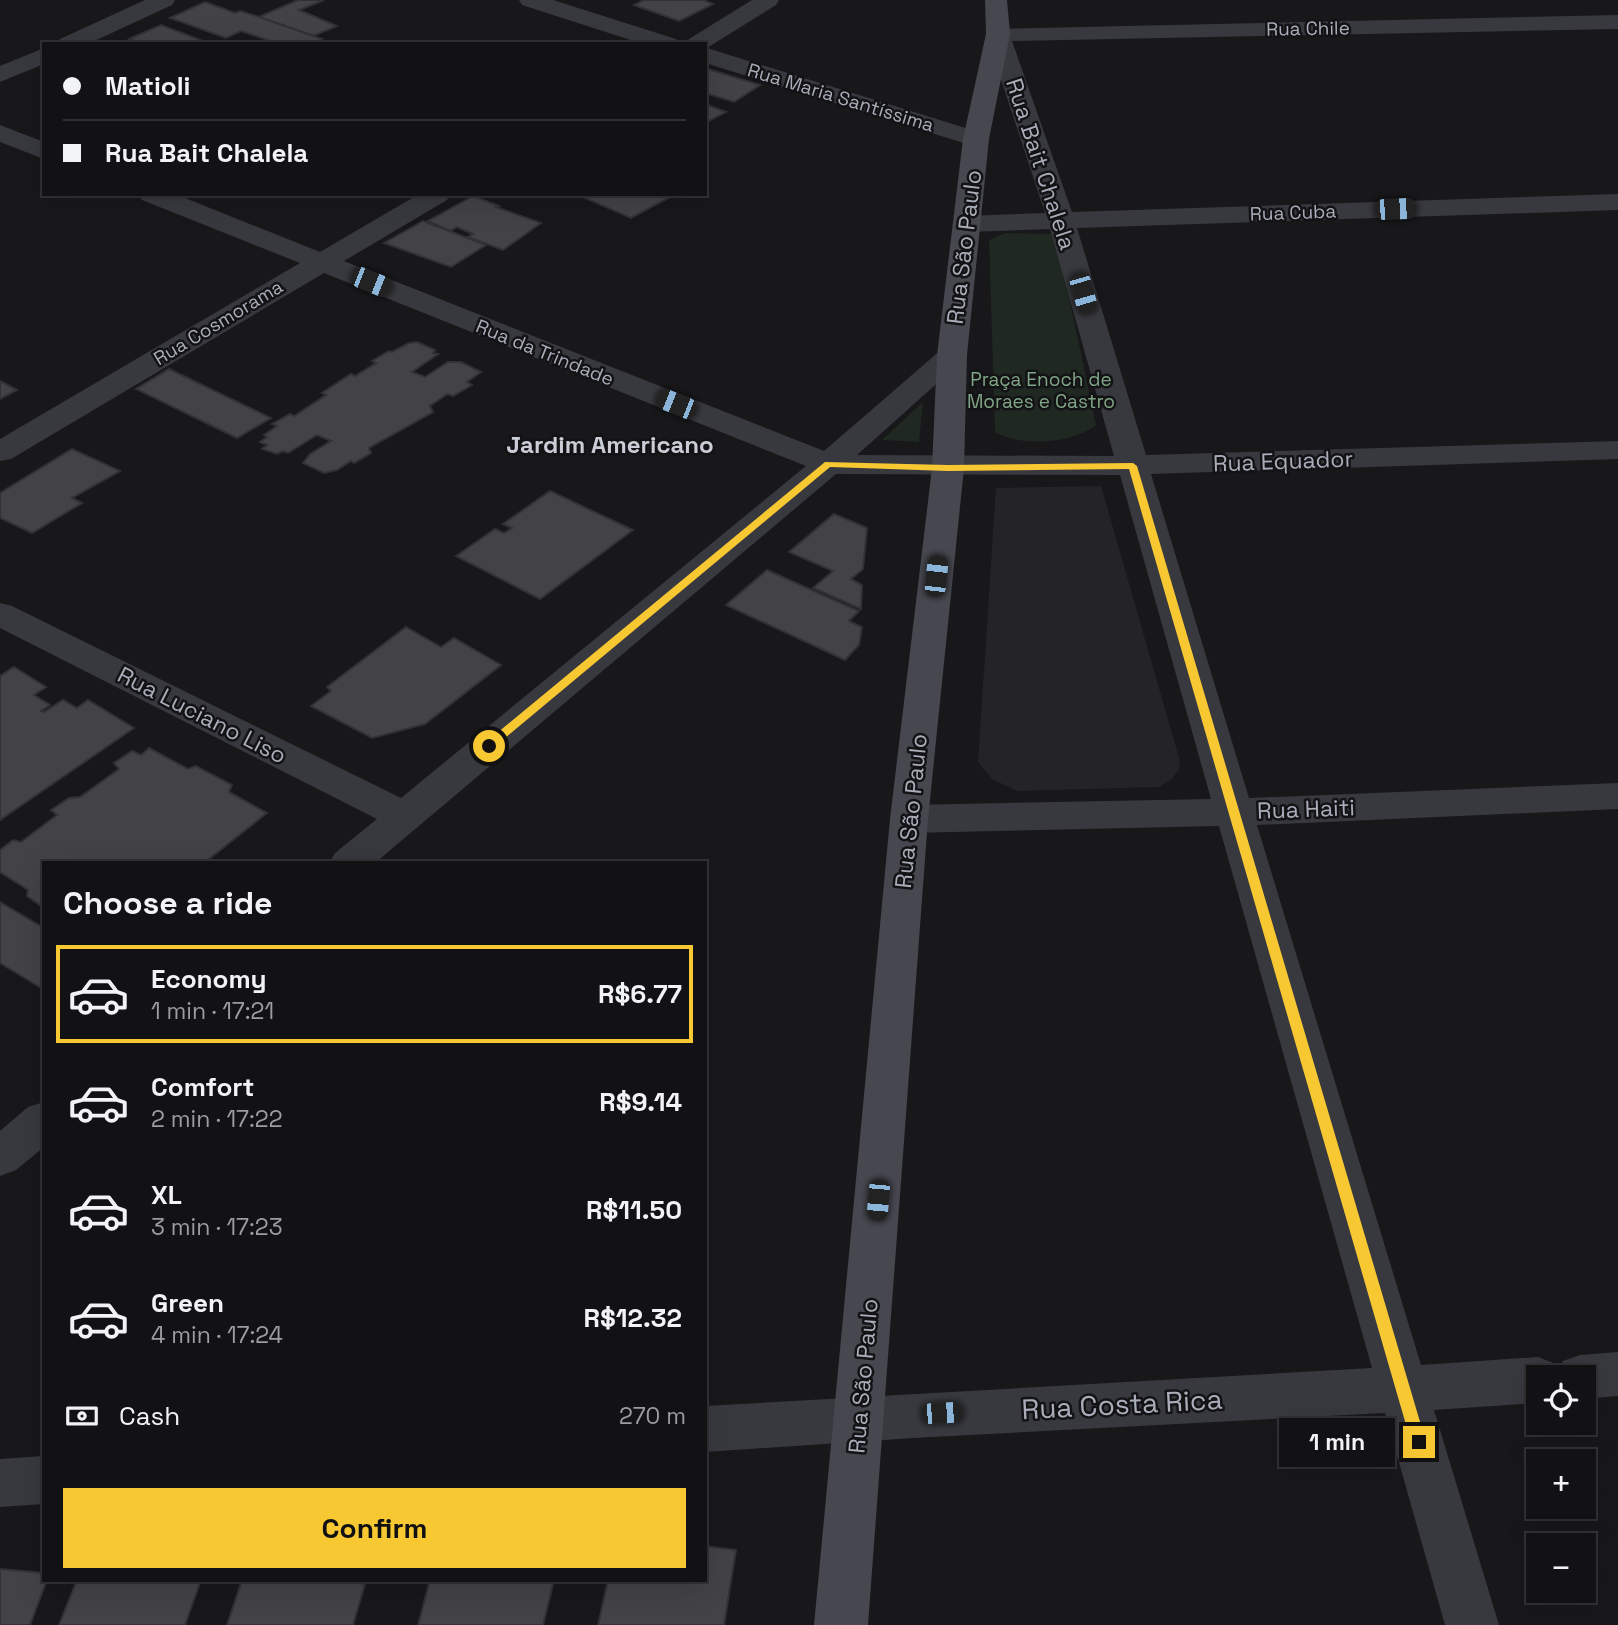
<!DOCTYPE html>
<html lang="en">
<head>
<meta charset="utf-8">
<style>
  body { margin:0; font-family:"Space Grotesk",sans-serif; background:#1b1a1d; color:#f1f3f6; height:100vh; display:flex; flex-direction:column; font-size:26px; white-space:nowrap }
  * { box-sizing:border-box; margin:0 }
  p { font-size:23px; color:#9c9da0 }
  .icon { flex:none; width:38px; height:38px; fill:none; stroke:currentColor; stroke-width:2; stroke-linecap:round; stroke-linejoin:round }
  .map { position:relative; flex:1; overflow:hidden }
  .panel { position:absolute; left:42px; top:861px; width:665px; height:721px; display:flex; flex-direction:column; background:#121114; border-radius:0px; box-shadow:0 7px 28px #0002,0 0 0 2px #313134 }
  .panel>* { flex:none }
  .banner { position:absolute; left:42px; top:42px; width:665px; height:154px; border-radius:0px; box-shadow:0 7px 28px #0002,0 0 0 2px #313134; display:grid; align-content:center; height:154px; padding:0 21px; background:#121114 }
  .controls { position:absolute; left:1526px; top:1365px; display:grid; gap:14px }
  .controls a { display:grid; place-items:center; width:70px; height:70px; border-radius:0px; background:#121114; box-shadow:0 7px 28px #0002,0 0 0 2px #313134; font-size:35px }
  .end { position:absolute; width:32px; height:32px; margin:-16px; border:9px solid #f7c832; background:#111; box-shadow:0 0 0 4px #111 }
  .from { border-radius:50% }
  .bubble { position:absolute; height:49px; border-radius:0px; background:#121114; box-shadow:0 7px 28px #0002,0 0 0 2px #313134; font-size:23px; font-weight:800; line-height:49px; text-align:center }
  .car { position:absolute; width:21px; height:42px; margin:-21px -10px; border-radius:9px; box-shadow:0 0 5px 2px #0007; background:linear-gradient(#222 24%,#8ab4d8 0 40%,#222 0 76%,#8ab4d8 0 86%,#222 0) }
  .banner b { display:flex; align-items:center; gap:24px; height:66px; font-size:26px }
  .banner b+b { border-top:2px solid #313134 }
  .banner i { width:18px; height:18px; background:#f1f3f6 }
  ul { padding:0; list-style:none }
  li { display:flex; align-items:center; gap:21px; height:98px; margin:0 14px 10px; padding:0 7px; border:4px solid transparent; border-radius:0px }
  li div { flex:1 }
  li b { display:block; font-size:26px }
  li em { font-style:normal; font-weight:800 }
  li.selected { border-color:#f7c832 }
  li>.icon { width:63px; height:63px; stroke-width:1.5 }
  h2 { padding:0 21px; font-size:32px; line-height:84px }
  .pay { display:flex; align-items:center; gap:18px; height:77px; padding:0 21px; font-size:26px }
  .pay p { margin-inline-start:auto }
  .cta { display:flex; gap:14px; margin-top:auto; padding:14px 21px }
  .cta a { flex:1; height:80px; border-radius:0px; background:#f7c832; color:#111; font-size:28px; font-weight:800; line-height:80px; text-align:center }
  .map>svg:first-child { display:block }
  .built { fill:#242327 }
  .green { fill:#1f2821 }
  .building { fill:#424247; stroke:#323136; stroke-width:2 }
  .lines { fill:none; stroke-linecap:round; stroke-linejoin:round }
  .minor { fill:#38393f; fill-rule:evenodd }
  .secondary { fill:#46474f; fill-rule:evenodd }
  .route { fill:#f7c832 }
  .labels { text-anchor:middle; stroke-width:5; stroke-linejoin:round; paint-order:stroke }
  .far-street-label { font-size:19px; fill:#a9adba; stroke:#131215 }
  .far-park-label { font-size:19px; fill:#80a586; stroke:#131215 }
  .street-label { font-size:23px; fill:#a9adba; stroke:#131215 }
  .neighbourhood-label { font-size:24px; font-weight:bold; fill:#caccd6; stroke:#131215 }
  .near-street-label { font-size:28px; fill:#a9adba; stroke:#131215 }
</style>
</head>
<body>
<div class="map">
<svg width="1618" height="1625" viewBox="0 0 1618 1625">
  <rect width="100%" height="100%" fill="#18171a"/>
  <polygon class="built" points="1101,486 1180,761 1179,769 1172,779 1159,787 1017,791 992,779 978,762 996,488"/>
  <g class="green">
    <path d="M1005,233L1056,234L1096,425C1072,444 1022,447 995,432L989,240Z"/>
    <polygon points="923,402 919,442 882,440"/>
  </g>
  <g class="building">
    <polygon points="298,0 324,0 299,10 337,26 313,36 259,17"/>
    <polygon points="644,0 703,0 713,4 679,21 634,5"/>
    <polygon points="205,2 235,13 240,11 259,17 322,39 313,44 279,44 241,31 226,38 170,18"/>
    <polygon points="161,25 203,41 196,44 142,44 129,39"/>
    <polygon points="708,69 760,85 734,102 705,93 705,71"/>
    <polygon points="705,104 726,112 705,123"/>
    <polygon points="576,194 659,194 668,198 631,218"/>
    <polygon points="473,196 499,206 496,207 541,223 503,250 468,237 473,234 457,227 450,231 428,221"/>
    <polygon points="423,221 486,245 451,267 384,243"/>
    <polygon points="417,342 435,350 433,353 438,354 412,372 425,377 448,362 461,362 481,372 467,382 472,385 453,396 447,394 430,406 433,412 369,448 371,453 354,463 351,461 337,470 324,473 303,463 310,454 331,441 317,435 288,453 283,451 277,454 262,449 267,445 260,442 267,437 264,435 277,426 272,424 290,414 294,416 326,395 322,393 351,374 355,376 376,363 372,361 389,351 392,352 409,343"/>
    <polygon points="169,369 271,418 237,438 136,389"/>
    <polygon points="0,381 17,390 0,399"/>
    <polygon points="72,449 120,471 72,498 82,503 32,533 0,518 0,493"/>
    <polygon points="550,491 633,530 540,599 456,556 495,529 504,533 512,528 503,524"/>
    <polygon points="834,514 867,528 863,569 851,579 862,585 861,609 813,588 833,571 789,552"/>
    <polygon points="767,570 859,611 849,621 862,627 859,645 845,660 726,605"/>
    <polygon points="406,627 441,647 454,638 501,665 425,724 372,738 311,706 331,691 327,687"/>
    <polygon points="14,667 46,687 34,695 50,705 41,711 44,712 63,700 77,708 88,700 134,728 0,820 0,676"/>
    <polygon points="149,748 188,769 196,766 232,785 229,792 267,813 204,863 44,863 44,908 27,896 28,890 0,872 0,850 13,840 21,842 57,815 51,810 69,798 80,797 119,769 114,763 132,751 141,755"/>
    <polygon points="0,902 44,928 43,989 0,963"/>
    <polygon points="705,1546 736,1550 724,1625 598,1625 608,1580 705,1580"/>
    <polygon points="0,1569 44,1573 44,1580 47,1580 30,1625 0,1625"/>
    <polygon points="77,1580 201,1580 185,1625 59,1625"/>
    <polygon points="242,1580 338,1580 365,1584 353,1625 227,1625"/>
    <polygon points="430,1580 554,1580 543,1625 418,1625"/>
  </g>
  <g class="lines">
    <g class="minor">
      <polygon points="145,0 175,0 172,5 88,44 56,44 60,39"/>
      <polygon points="519,0 553,0 676,39 680,44 643,44 522,5"/>
      <polygon points="752,0 779,0 776,5 707,48 985,134 989,139 985,144 976,147 967,144 705,63 705,44 685,44 689,39"/>
      <polygon points="1618,15 1618,29 1012,41 1072,212 1618,194 1618,210 1077,228 1146,455 1618,441 1618,459 1151,474 1249,798 1618,783 1618,809 1257,825 1421,1365 1538,1357 1556,1364 1558,1370 1563,1361 1580,1355 1618,1352 1618,1396 1584,1399 1584,1377 1538,1377 1538,1403 1434,1410 1499,1625 1445,1625 1385,1413 913,1438 705,1452 705,1406 1372,1368 1219,826 909,833 895,829 890,819 895,809 909,805 1211,799 1120,475 836,474 375,863 329,863 335,853 377,819 0,628 0,603 12,606 401,798 806,466 324,273 11,459 0,461 0,439 300,263 142,200 138,194 175,194 320,252 419,194 451,194 447,200 344,261 824,451 942,349 952,346 962,349 967,355 962,361 857,455 1114,456 1050,229 967,232 957,230 953,224 957,218 967,216 1045,213 986,34 990,29"/>
      <polygon points="44,48 44,64 0,82 0,66"/>
      <polygon points="0,125 44,142 44,159 0,142"/>
      <polygon points="44,1102 44,1147 16,1170 0,1176 0,1131 28,1107"/>
      <polygon points="44,1456 44,1504 0,1507 0,1459"/>
    </g>
    <polygon class="secondary" points="985,0 1007,0 1010,34 989,139 967,355 964,468 928,819 868,1625 814,1625 890,819 932,468 937,355 963,139 986,34"/>
  </g>
  <polygon class="route" points="825,462 948,465 1133,463 1137,466 1426,1442 1424,1447 1419,1449 1413,1447 1411,1442 1129,469 948,471 830,467 493,748 485,748 485,743"/>
  <g class="labels">
    <g class="far-street-label">
      <text transform="translate(1308 28) rotate(-1)" y="7">Rua Chile</text>
      <text transform="translate(841 97) rotate(17)" y="7">Rua Maria Santíssima</text>
      <text transform="translate(1293 212) rotate(-2)" y="7">Rua Cuba</text>
      <text transform="translate(218 322) rotate(-31)" y="7">Rua Cosmorama</text>
      <text transform="translate(545 352) rotate(22)" y="7">Rua da Trindade</text>
    </g>
    <g class="far-park-label">
      <text x="1041" y="386">Praça Enoch de<tspan x="1041" dy="22">Moraes e Castro</tspan></text>
    </g>
    <g class="street-label">
      <text transform="translate(1041 164) rotate(72)" y="8">Rua Bait Chalela</text>
      <text transform="translate(964 247) rotate(-83)" y="8">Rua São Paulo</text>
      <text transform="translate(1283 461) rotate(-2)" y="8">Rua Equador</text>
      <text transform="translate(202 715) rotate(27)" y="8">Rua Luciano Liso</text>
      <text transform="translate(1306 809) rotate(-2)" y="8">Rua Haiti</text>
      <text transform="translate(911 811) rotate(-84)" y="8">Rua São Paulo</text>
      <text transform="translate(863 1376) rotate(-85)" y="8">Rua São Paulo</text>
    </g>
    <g class="neighbourhood-label">
      <text x="610" y="453">Jardim Americano</text>
    </g>
    <g class="near-street-label">
      <text transform="translate(1122 1404) rotate(-3)" y="10">Rua Costa Rica</text>
    </g>
  </g>
</svg>
<div class="controls">
<a><svg class="icon" aria-label="locate" viewBox="0 0 24 24"><circle cx="12" cy="12" r="6"/><path d="M12 2v4M12 18v4M2 12h4M18 12h4"/></svg></a>
<a>+</a>
<a>−</a>
</div>
<i class="end from" style="left:489px;top:746px"></i>
<i class="end" style="left:1419px;top:1442px"></i>
<div class="bubble" style="left:1279px;top:1418px;width:116px">1 min</div>
<i class="car" style="left:1395px;top:209px;rotate:88deg"></i>
<i class="car" style="left:371px;top:282px;rotate:112deg"></i>
<i class="car" style="left:1083px;top:293px;rotate:164deg"></i>
<i class="car" style="left:676px;top:404px;rotate:292deg"></i>
<i class="car" style="left:936px;top:576px;rotate:6deg"></i>
<i class="car" style="left:878px;top:1200px;rotate:185deg"></i>
<i class="car" style="left:942px;top:1413px;rotate:87deg"></i>
<div class="banner">
<b><i class="from"></i>Matioli</b>
<b><i></i>Rua Bait Chalela</b>
</div>
<section class="panel">
<h2>Choose a ride</h2>
<ul>
<li class="selected"><svg class="icon" aria-label="car" viewBox="0 0 24 24"><path d="M5 17H2v-5l4-1 3-4h7l3 4 3 1v5h-3M9 17h6M6 11h13"/><circle cx="7" cy="17" r="2"/><circle cx="17" cy="17" r="2"/></svg><div><b>Economy</b><p>1 min · 17:21</p></div><em>R$6.77</em></li>
<li><svg class="icon" aria-label="car" viewBox="0 0 24 24"><path d="M5 17H2v-5l4-1 3-4h7l3 4 3 1v5h-3M9 17h6M6 11h13"/><circle cx="7" cy="17" r="2"/><circle cx="17" cy="17" r="2"/></svg><div><b>Comfort</b><p>2 min · 17:22</p></div><em>R$9.14</em></li>
<li><svg class="icon" aria-label="car" viewBox="0 0 24 24"><path d="M5 17H2v-5l4-1 3-4h7l3 4 3 1v5h-3M9 17h6M6 11h13"/><circle cx="7" cy="17" r="2"/><circle cx="17" cy="17" r="2"/></svg><div><b>XL</b><p>3 min · 17:23</p></div><em>R$11.50</em></li>
<li><svg class="icon" aria-label="car" viewBox="0 0 24 24"><path d="M5 17H2v-5l4-1 3-4h7l3 4 3 1v5h-3M9 17h6M6 11h13"/><circle cx="7" cy="17" r="2"/><circle cx="17" cy="17" r="2"/></svg><div><b>Green</b><p>4 min · 17:24</p></div><em>R$12.32</em></li>
</ul>
<div class="pay"><svg class="icon" aria-label="cash" viewBox="0 0 24 24"><path d="M3 7h18v10H3z"/><circle cx="12" cy="12" r="2"/></svg>Cash<p>270 m</p></div>
<div class="cta"><a>Confirm</a></div>
</section>
</div>
</body>
</html>
